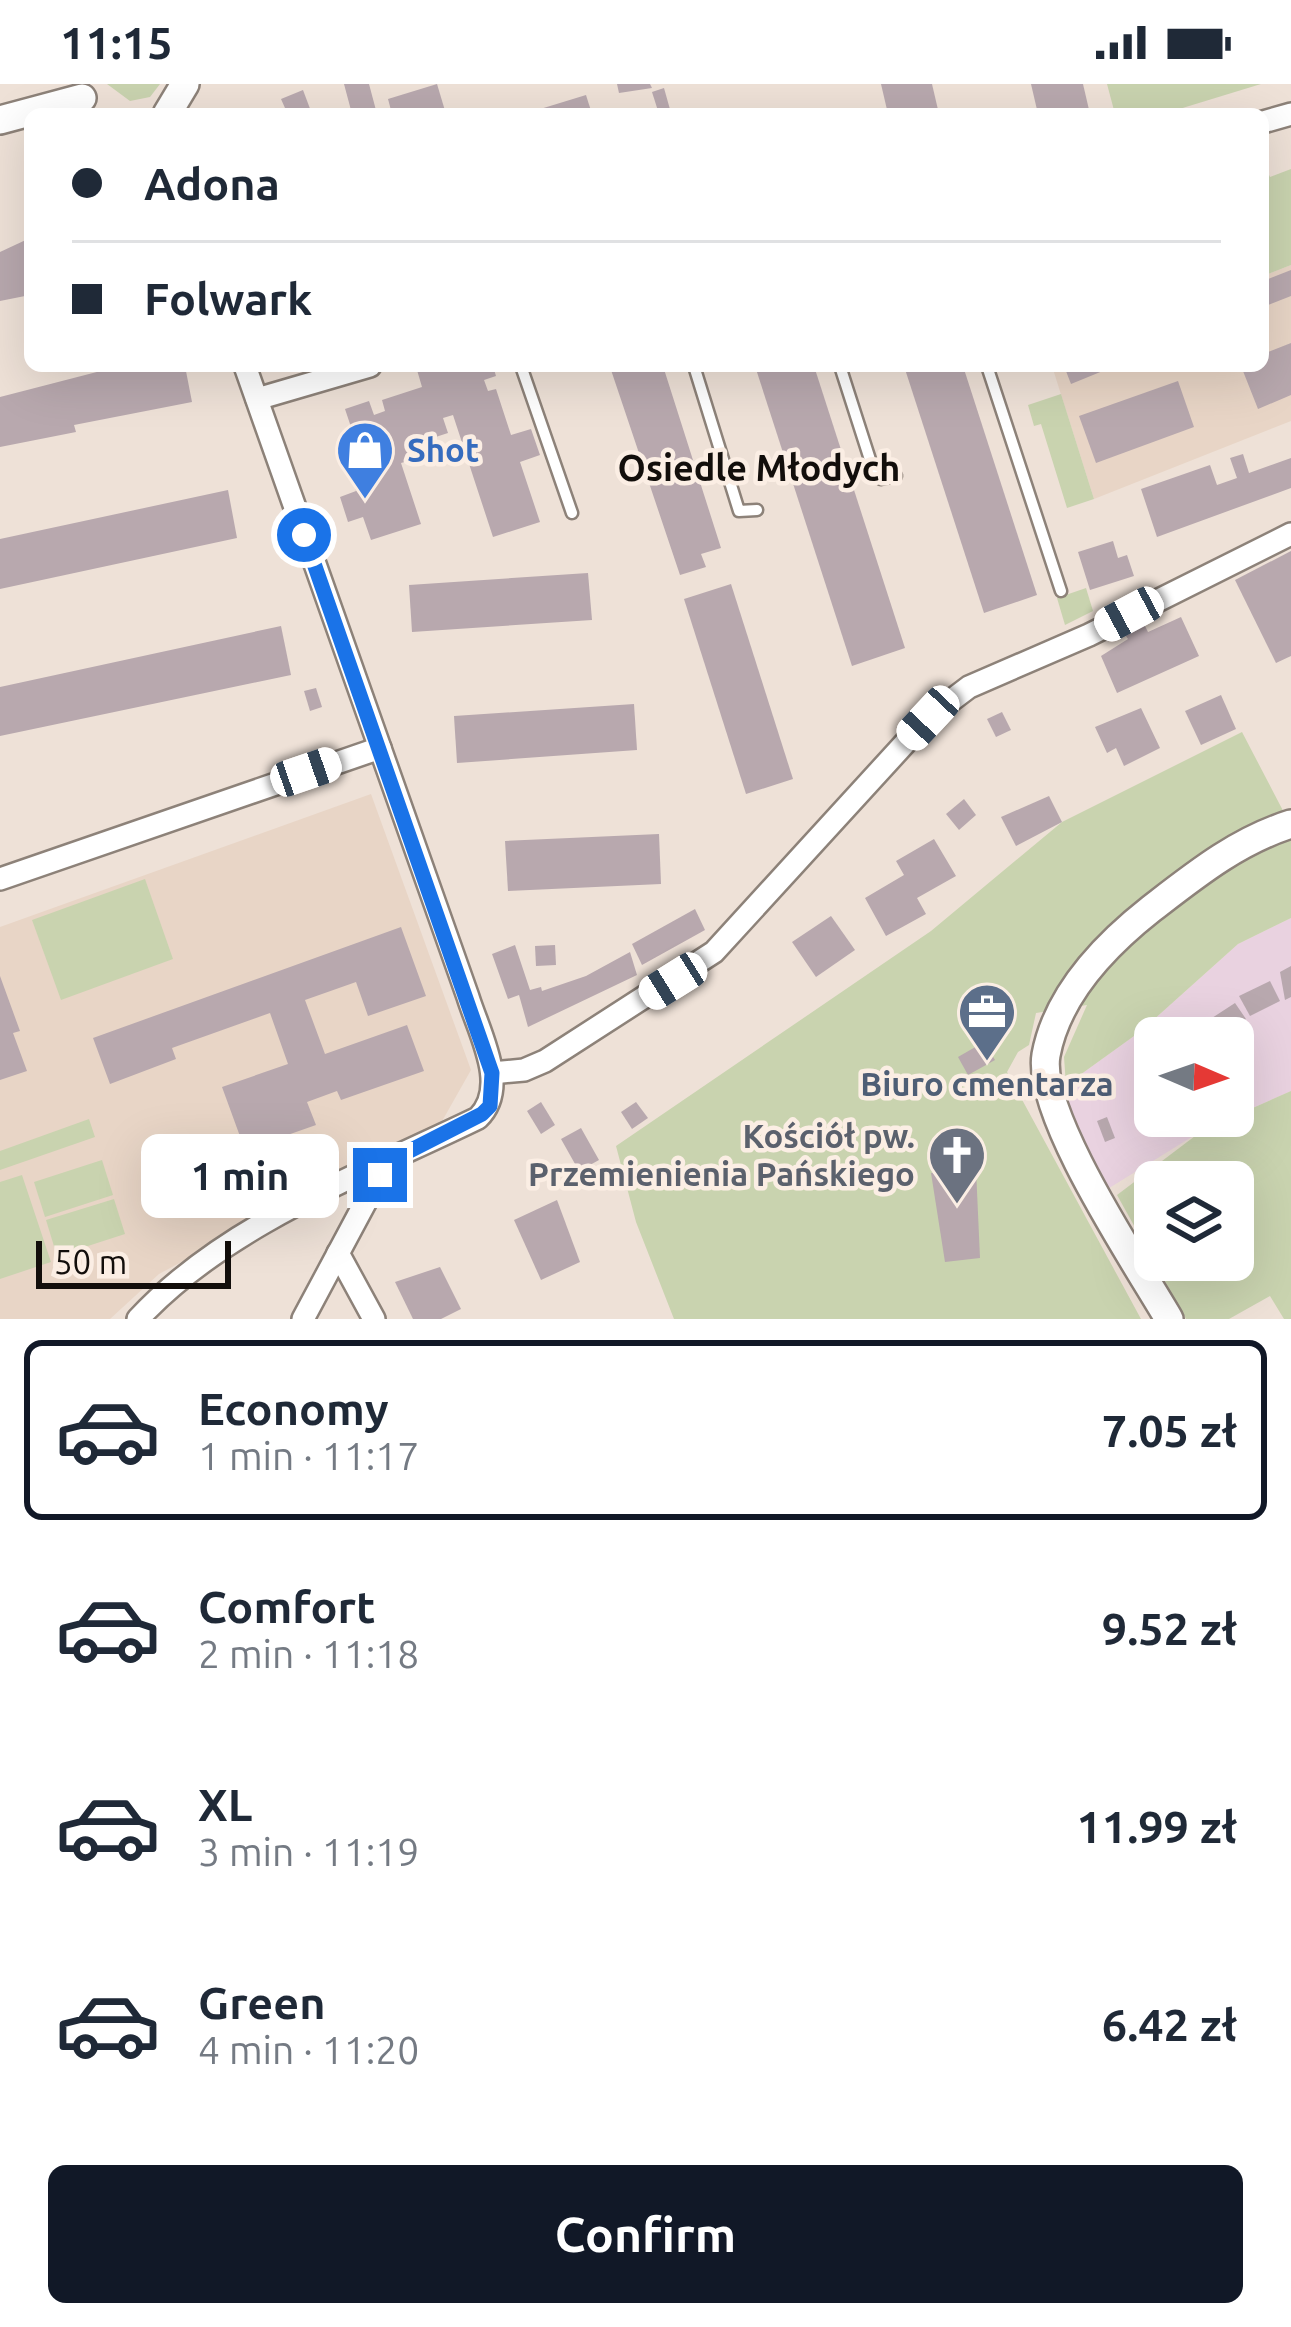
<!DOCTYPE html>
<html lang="en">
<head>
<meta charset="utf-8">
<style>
  body { margin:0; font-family:Ubuntu,sans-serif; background:#f2f2f3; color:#1f2937; height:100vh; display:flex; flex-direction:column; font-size:45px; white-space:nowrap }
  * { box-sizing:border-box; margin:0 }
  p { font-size:39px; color:#747a83 }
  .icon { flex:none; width:66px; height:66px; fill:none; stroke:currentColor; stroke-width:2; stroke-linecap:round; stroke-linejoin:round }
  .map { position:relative; height:1235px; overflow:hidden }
  .sheet { display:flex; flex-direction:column; background:#fff; flex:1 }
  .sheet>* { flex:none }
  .guide { position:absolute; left:24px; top:24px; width:1245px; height:264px; border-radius:18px; box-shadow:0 12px 48px #0002; display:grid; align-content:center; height:264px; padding:0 48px; background:#fff }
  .needle { width:78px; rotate:92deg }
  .fabs { position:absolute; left:1134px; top:933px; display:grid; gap:24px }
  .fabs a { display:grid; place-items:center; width:120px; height:120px; border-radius:18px; background:#fff; box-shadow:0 12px 48px #0002; font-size:60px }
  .scale { position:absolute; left:36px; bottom:30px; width:195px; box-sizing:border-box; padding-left:12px; border:6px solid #120e0b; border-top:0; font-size:33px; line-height:42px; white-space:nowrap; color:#120e0b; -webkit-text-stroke:9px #fbeee4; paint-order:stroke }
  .end { position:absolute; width:54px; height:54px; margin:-27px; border:15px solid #1a73e8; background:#fff; box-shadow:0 0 0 6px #fff }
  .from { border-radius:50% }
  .bubble { position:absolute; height:84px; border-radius:18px; background:#fff; box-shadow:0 12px 48px #0002; font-size:39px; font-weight:600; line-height:84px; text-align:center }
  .car { position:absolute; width:36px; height:72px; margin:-36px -18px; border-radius:15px; box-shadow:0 0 9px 3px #0007; background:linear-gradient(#fff 24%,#345 0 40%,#fff 0 76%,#345 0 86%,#fff 0) }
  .guide b { display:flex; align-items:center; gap:42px; height:114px; font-size:45px }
  .guide b+b { border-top:3px solid #e0e1e3 }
  .guide i { width:30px; height:30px; background:#1f2937 }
  ul { padding:21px 0 0; list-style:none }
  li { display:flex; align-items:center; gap:36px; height:180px; margin:0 24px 18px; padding:0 24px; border:6px solid transparent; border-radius:18px }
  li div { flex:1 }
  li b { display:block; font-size:45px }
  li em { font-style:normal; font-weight:600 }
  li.on { border-color:#111827 }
  li>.icon { width:108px; height:108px; stroke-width:1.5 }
  .action { display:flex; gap:24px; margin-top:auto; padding:24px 48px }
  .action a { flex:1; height:138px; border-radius:18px; background:#111827; color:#fff; font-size:48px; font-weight:600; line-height:138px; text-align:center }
  .status { display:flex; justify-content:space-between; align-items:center; height:84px; padding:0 60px; background:#fff; direction:ltr }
  .status svg { height:33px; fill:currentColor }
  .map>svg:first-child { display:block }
  .commercial { fill:#e9d2e0; fill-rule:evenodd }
  .built { fill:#e8d5c6 }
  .green { fill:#c9d3af; fill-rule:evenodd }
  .building { fill:#b8a8ae }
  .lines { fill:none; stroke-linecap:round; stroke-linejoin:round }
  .lane-casing { stroke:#8d8279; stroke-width:15 }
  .street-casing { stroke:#8d8279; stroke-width:26 }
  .secondary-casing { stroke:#8d8279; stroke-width:32 }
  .lane { stroke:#fff; stroke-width:10 }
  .street { stroke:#fff; stroke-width:21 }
  .secondary { stroke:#fff; stroke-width:27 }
  .route { stroke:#1a73e8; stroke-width:15 }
  .labels { text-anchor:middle; stroke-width:9; stroke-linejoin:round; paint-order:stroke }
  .shop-label { font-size:33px; font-weight:bold; fill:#366cbe; stroke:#fbeee4; text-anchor:start }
  .service-label { font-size:33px; font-weight:bold; fill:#4e5e75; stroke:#fbeee4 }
  .worship-label { font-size:33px; font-weight:bold; fill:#5b616d; stroke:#fbeee4; text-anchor:end }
  .neighbourhood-label { font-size:36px; font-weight:bold; fill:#120e0b; stroke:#fbeee4 }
</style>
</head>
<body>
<div class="status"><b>11:15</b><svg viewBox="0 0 49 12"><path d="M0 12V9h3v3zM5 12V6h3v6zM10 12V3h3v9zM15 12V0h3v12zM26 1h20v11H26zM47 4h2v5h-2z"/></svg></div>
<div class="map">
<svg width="1291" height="1235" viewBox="0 0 1291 1235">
  <rect width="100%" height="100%" fill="#eee1d7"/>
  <path class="commercial" d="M1291,834V1007L1203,1046L1106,1106L1070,1037L1066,1001L1141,947L1238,860ZM1155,954H1233V1032H1155Z"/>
  <g class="built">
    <polygon points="1291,181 1291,337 1094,415 1052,282 1263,282 1263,192"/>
    <polygon points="371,710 471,986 441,1039 159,1190 110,1235 0,1235 0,843"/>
  </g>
  <g class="green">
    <polygon points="107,0 160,0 150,13 130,17"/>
    <polygon points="1107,0 1261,0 1163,30 1115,30"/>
    <polygon points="1263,78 1270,93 1291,85 1291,181 1263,192"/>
    <polygon points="1061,310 1094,415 1067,424 1041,340 1034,342 1028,321"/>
    <polygon points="1086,504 1093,527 1065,541 1057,514"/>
    <polygon points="1242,648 1291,742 1291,834 1238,860 1141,947 1066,1001 1064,973 1087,921 1036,929 1029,961 1018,968 1007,988 1141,1235 674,1235 636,1138 616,1062 931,847 1062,738"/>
    <polygon points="145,795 173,875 61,916 32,836"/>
    <path d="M1291,1007V1235H1284L1270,1212L1229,1235H1186L1117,1111L1203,1046ZM1155,1098H1233V1176H1155Z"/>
    <polygon points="89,1035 95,1053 0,1086 0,1067"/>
    <polygon points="102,1076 113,1111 45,1133 34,1098"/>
    <polygon points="22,1091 51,1178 0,1195 0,1098"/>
    <polygon points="114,1115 125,1150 57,1172 46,1136"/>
  </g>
  <g class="building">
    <polygon points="344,0 369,0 377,30 352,30"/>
    <polygon points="437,0 446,30 392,30 388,15"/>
    <polygon points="617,0 650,0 652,4 619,9"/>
    <polygon points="881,0 932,0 939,30 888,30"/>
    <polygon points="1031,0 1083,0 1090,30 1038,30"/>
    <polygon points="664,4 671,29 659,30 652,8"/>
    <polygon points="303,6 312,30 270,30 285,24 281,15"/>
    <polygon points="586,11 592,30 539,30 537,26"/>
    <polygon points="30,154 30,205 25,212 0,217 0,168"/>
    <polygon points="1291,186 1291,212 1263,223 1263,197"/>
    <polygon points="1291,259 1291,311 1258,325 1241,282 1263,282 1263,270"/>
    <polygon points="120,282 185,282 192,318 74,341 76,348 0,363 0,313"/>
    <polygon points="430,282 493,282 496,292 484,296 488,307 496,305 511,351 531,345 540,371 520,378 540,438 493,453 453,331 443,334 448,349 411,361 415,375 401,379 421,440 371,456 363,433 348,438 340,413 356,407 350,386 364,382 345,325 369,317 374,331 385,327 382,316 422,303 417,286"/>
    <polygon points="663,282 721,464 701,470 706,483 680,491 610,283"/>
    <polygon points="755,282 814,282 905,564 852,582"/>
    <polygon points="904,282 963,282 1037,511 984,529"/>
    <polygon points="1064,282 1115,282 1071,300"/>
    <polygon points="1178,297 1194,343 1096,379 1079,332"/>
    <polygon points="1243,370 1249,389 1291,374 1291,404 1157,453 1141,405 1210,381 1217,401 1237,394 1230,374"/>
    <polygon points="228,406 237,454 0,505 0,455"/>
    <polygon points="1113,457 1118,474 1127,471 1134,492 1090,506 1078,468"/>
    <polygon points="1291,467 1291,572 1276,579 1235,496"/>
    <polygon points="588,489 592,536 412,548 409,501"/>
    <polygon points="731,500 793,695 746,710 684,515"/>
    <polygon points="1181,533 1199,572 1117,609 1101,572 1128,555 1124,549 1144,540 1148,548"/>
    <polygon points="281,542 291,591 0,652 0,603"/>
    <polygon points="316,604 322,623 310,627 304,607"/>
    <polygon points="1221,611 1236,645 1201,661 1185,627"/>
    <polygon points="634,620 637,666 457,679 454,632"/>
    <polygon points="1141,624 1160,664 1124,682 1116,664 1107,669 1095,643"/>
    <polygon points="1002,628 1011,646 996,653 987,635"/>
    <polygon points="1049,712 1062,738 1016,762 1001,733"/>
    <polygon points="964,715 976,731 959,746 946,730"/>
    <polygon points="659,750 661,800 508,807 505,757"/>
    <polygon points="934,755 956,792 917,814 926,830 886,852 865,814 904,791 896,777"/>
    <polygon points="695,825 705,846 642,881 632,860"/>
    <polygon points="831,832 855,866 816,893 792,858"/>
    <polygon points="401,843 426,912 368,932 356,898 305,916 325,970 407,941 424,987 341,1016 337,1007 307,1018 316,1041 245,1066 222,1003 288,980 270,929 172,964 176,975 110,1000 93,954"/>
    <polygon points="515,861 530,906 541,903 542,907 586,892 630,868 637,891 528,943 519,911 508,915 492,870"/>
    <polygon points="555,861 556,881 536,882 535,862"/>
    <polygon points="1291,882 1291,913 1285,916 1280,888"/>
    <polygon points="0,892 20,947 13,949 27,987 0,996"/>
    <polygon points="1270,897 1280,917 1250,932 1239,912"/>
    <polygon points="1235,919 1246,935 1238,940 1245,951 1233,960 1233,954 1197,954 1192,947"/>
    <polygon points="984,958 995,976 968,991 958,973"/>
    <polygon points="541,1018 555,1041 541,1050 527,1027"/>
    <polygon points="636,1018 648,1034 632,1045 621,1028"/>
    <polygon points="1107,1033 1115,1054 1105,1058 1097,1037"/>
    <polygon points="581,1044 599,1076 579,1087 561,1055"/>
    <polygon points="976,1085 980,1174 945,1178 931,1089"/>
    <polygon points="557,1116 580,1178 541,1196 514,1136"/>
    <polygon points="440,1183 461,1225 441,1235 413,1235 395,1198"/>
  </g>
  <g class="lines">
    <defs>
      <g id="lane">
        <polyline points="521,282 572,429"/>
        <polyline points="694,282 739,427 757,426"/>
        <polyline points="840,282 874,388 881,395 896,392"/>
        <polyline points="987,282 1061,507"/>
      </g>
      <g id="street">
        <polyline points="1263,38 1291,30"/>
        <polyline points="257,315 370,282"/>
        <polyline points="0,795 380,664"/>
        <polyline points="492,989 524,986 545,977 714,868 928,634 969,603 1089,551 1291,450"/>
        <polyline points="338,1169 374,1235"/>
        <path d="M138,1235C226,1140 363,1090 478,1034C510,1003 479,949 468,913L245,282"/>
        <polyline points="303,1235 380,1091 378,1083"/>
      </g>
      <g id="secondary">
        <polyline points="167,30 185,0"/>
        <polyline points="0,36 82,14"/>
        <path d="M1169,1235C1137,1180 1036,1030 1046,971C1057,911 1104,862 1151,825C1195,791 1237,757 1291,740"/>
      </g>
    </defs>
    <use href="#lane" class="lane-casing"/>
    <use href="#street" class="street-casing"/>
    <use href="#secondary" class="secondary-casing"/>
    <use href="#lane" class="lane"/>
    <use href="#street" class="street"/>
    <use href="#secondary" class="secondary"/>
  </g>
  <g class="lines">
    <polyline class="route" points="304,451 492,989 490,1022 482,1030 378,1083 380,1091"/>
  </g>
  <defs>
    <symbol id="shop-pin" viewBox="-11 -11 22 30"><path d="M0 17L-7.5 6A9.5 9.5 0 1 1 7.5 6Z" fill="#3f7fe0" stroke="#fbeee4"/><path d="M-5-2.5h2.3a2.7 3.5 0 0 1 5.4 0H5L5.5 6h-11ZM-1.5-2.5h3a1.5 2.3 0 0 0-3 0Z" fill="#fff"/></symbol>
    <symbol id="office-pin" viewBox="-11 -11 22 30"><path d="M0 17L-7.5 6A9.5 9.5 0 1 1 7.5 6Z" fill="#5c6f8a" stroke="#fbeee4"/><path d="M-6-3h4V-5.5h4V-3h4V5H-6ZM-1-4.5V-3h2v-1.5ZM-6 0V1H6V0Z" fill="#fff"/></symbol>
    <symbol id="church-pin" viewBox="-11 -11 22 30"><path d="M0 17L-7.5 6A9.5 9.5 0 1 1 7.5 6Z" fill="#6b7280" stroke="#fbeee4"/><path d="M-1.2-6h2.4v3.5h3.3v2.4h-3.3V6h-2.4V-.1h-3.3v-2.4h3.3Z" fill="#fff"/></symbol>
  </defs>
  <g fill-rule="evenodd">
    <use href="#shop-pin" x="332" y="333" width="66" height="90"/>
    <use href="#office-pin" x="954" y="895" width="66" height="90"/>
    <use href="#church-pin" x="924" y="1038" width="66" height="90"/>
  </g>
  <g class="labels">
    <g class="shop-label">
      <text x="407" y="378">Shot</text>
    </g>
    <g class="service-label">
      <text x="987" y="1012">Biuro cmentarza</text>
    </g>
    <g class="worship-label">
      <text x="915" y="1064">Kościół pw.<tspan x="915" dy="38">Przemienienia Pańskiego</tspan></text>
    </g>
    <g class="neighbourhood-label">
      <text x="759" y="397">Osiedle Młodych</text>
    </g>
  </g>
</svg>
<div class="fabs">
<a><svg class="needle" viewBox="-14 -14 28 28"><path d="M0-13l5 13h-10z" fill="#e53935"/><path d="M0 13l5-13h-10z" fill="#747a83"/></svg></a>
<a><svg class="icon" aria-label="layers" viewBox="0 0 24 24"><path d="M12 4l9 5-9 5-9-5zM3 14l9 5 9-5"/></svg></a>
</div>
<div class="scale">50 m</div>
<i class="end from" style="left:304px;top:451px"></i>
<i class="end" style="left:380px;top:1091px"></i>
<div class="bubble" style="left:141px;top:1050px;width:198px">1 min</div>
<i class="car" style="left:1129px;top:530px;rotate:242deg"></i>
<i class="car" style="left:928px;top:634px;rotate:223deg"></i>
<i class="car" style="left:306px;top:688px;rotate:71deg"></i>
<i class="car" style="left:673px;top:897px;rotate:238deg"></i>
<div class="guide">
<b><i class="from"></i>Adona</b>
<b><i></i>Folwark</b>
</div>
</div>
<section class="sheet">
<ul>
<li class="on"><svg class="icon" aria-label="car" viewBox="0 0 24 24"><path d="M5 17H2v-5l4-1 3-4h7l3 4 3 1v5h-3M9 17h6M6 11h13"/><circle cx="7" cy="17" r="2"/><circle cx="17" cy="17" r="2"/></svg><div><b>Economy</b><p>1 min · 11:17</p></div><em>7.05 zł</em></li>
<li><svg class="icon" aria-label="car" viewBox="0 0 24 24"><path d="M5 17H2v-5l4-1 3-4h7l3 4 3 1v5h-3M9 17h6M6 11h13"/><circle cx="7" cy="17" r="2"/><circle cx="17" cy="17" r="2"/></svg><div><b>Comfort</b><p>2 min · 11:18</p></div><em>9.52 zł</em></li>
<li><svg class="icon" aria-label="car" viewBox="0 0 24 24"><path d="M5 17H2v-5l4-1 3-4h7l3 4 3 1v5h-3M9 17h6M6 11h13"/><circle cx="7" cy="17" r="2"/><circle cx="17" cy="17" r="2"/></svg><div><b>XL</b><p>3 min · 11:19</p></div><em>11.99 zł</em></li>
<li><svg class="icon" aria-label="car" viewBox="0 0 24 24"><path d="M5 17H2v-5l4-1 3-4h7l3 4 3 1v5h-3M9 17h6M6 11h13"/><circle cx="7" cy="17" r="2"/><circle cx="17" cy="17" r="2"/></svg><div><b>Green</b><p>4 min · 11:20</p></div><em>6.42 zł</em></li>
</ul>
<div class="action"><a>Confirm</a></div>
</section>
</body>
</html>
